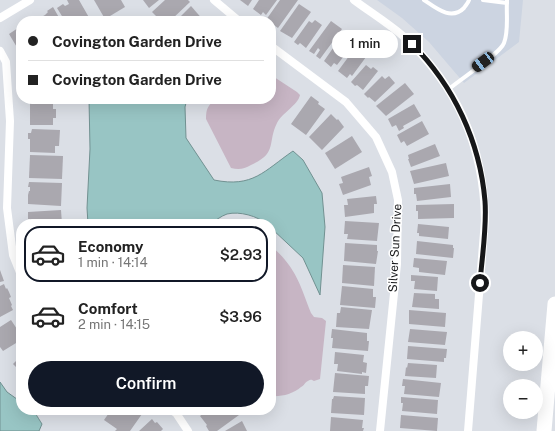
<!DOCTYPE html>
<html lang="en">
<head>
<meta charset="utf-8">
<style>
  body { margin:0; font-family:"Public Sans",sans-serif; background:#f2f2f2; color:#222; height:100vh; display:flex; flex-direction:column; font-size:15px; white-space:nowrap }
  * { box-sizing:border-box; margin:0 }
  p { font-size:13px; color:#767676 }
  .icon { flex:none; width:22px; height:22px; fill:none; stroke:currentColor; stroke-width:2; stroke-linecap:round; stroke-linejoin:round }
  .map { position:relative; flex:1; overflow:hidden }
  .sheet { position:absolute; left:16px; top:219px; width:260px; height:196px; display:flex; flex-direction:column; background:#fff; border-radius:16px; box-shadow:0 4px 16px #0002 }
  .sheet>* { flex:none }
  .top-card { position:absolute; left:16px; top:16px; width:260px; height:88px; border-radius:16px; box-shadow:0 4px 16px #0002; display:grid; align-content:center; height:88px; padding:0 12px; background:#fff }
  .buttons { position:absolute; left:503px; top:331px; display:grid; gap:8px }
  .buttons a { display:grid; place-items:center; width:40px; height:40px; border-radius:50%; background:#fff; box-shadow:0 4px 16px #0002; font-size:20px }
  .end { position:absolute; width:18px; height:18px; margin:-9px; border:5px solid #161719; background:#fff; box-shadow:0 0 0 2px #fff }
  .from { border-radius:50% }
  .bubble { position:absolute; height:28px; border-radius:14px; background:#fff; box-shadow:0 4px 16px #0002; font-size:13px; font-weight:600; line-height:28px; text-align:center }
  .car { position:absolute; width:12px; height:24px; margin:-12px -6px; border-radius:5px; box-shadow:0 0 3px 1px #0007; background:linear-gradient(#222 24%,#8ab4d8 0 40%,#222 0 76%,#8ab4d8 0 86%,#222 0) }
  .top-card b { display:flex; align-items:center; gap:14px; height:38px; font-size:15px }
  .top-card b+b { border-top:1px solid #e0e0e0 }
  .top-card i { width:10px; height:10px; background:#222 }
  ul { padding:7px 0 0; list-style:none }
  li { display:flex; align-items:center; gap:12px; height:56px; margin:0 8px 6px; padding:0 4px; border:2px solid transparent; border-radius:16px }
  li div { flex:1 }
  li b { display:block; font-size:15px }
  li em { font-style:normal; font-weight:600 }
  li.current { border-color:#111827 }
  li>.icon { width:36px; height:36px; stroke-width:1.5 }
  .button { display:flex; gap:8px; margin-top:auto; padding:8px 12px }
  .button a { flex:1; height:46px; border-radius:24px; background:#111827; color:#fff; font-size:16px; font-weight:600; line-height:46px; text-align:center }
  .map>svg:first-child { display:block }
  .built { fill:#ccd4e1 }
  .green { fill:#c7b5c4 }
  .water { fill:#98c5c4; stroke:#719191 }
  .building { fill:#aaa8af }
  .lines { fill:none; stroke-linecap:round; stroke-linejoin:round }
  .lane { stroke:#fff; stroke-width:4 }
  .street { stroke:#fff; stroke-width:8 }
  .highway { stroke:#fff; stroke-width:15 }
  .route { stroke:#161719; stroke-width:5 }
  .labels { text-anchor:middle; stroke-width:3; stroke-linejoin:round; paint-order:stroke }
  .street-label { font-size:12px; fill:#161719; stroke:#fff }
</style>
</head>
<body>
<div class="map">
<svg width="555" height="431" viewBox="0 0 555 431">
  <rect width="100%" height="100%" fill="#dbdfe6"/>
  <polygon class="built" points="377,0 523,0 519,42 464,83 429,42 402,18"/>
  <g class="green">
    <path d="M271,75L297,92L300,95C298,105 282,113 277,123C267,143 278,153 251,165C244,169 239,170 231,168L206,119C206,109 208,104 217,99H271Z"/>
    <path d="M271,246C296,267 300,285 311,313L314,317L322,318L326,321L320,379L314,381C311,380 312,379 308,381C305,382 304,386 301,387C293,394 281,397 271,396Z"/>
  </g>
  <g class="water">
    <path d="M89,99H187L185,107L186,138L214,180C253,188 264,171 293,151L303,160L322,193L325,227L320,295L303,258L271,228V224H267C257,216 240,211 227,214C221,216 215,221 210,224H88L87,208L90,149Z"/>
    <path d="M0,382L7,392L21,402V410C36,410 34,412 42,424L39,431H0Z"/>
  </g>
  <g class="building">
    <polygon points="67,0 79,0 91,21 65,21 57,8 63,4 65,6 69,4"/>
    <polygon points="94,0 121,0 125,7 105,19"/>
    <polygon points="143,0 159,0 149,8"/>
    <polygon points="165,0 188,0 190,2 170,21 161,21 152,12"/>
    <polygon points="240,0 252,0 248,6"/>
    <polygon points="259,0 277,0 266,15 263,12 261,15 253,9"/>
    <polygon points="280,0 298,0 278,28 271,23 271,21 266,20"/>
    <polygon points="299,4 311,12 292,38 280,31"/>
    <polygon points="191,6 204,21 176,21"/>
    <polygon points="53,7 61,21 34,21 45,15 48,12 47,11"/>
    <polygon points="315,20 322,25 306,48 300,43 298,45 294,42 309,21 312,23"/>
    <polygon points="331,21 342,29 320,59 316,56 320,50 318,48 314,54 309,51"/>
    <polygon points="18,28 20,31 21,30 21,54 9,34"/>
    <polygon points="340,38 351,47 337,65 334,63 331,67 324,61"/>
    <polygon points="355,48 366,57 352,76 350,74 347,78 338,71"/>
    <polygon points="366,65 371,69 373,67 378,71 363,90 357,85 355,86 351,82"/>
    <polygon points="382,76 385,79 389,76 395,83 375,102 369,97 368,98 364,94"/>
    <polygon points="405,83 414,94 386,116 376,106"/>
    <polygon points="311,96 319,102 318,104 325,109 306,135 291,124"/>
    <polygon points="30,102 53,102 53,109 56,109 56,118 53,118 53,125 30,125"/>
    <polygon points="414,104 421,116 403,126 404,128 399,131 396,125 392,127 388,119"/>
    <polygon points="331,114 337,120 338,119 344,127 322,150 309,137"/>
    <polygon points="422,121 429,134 407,146 404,141 401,143 397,135"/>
    <polygon points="32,129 60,130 59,146 55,146 55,153 30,152 30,139 28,139 28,133 31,133"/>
    <polygon points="352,136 362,152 335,169 325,153"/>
    <polygon points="435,144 440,156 411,167 408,159 409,159 408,155"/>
    <polygon points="30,155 63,156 62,179 29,178"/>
    <polygon points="446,163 449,176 414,184 410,171"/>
    <polygon points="369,167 372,176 369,177 371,185 343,195 339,184 343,183 341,177"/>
    <polygon points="29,182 62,183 61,206 28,204 28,195 29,191 30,191 30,187 28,187"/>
    <polygon points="450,184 451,197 417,201 416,194 414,194 414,188"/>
    <polygon points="376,196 377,204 374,204 374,213 345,217 344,205 348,205 347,199"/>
    <polygon points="454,204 454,218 418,219 418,211 416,211 416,205"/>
    <polygon points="61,210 62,224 31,224 30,219 28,219 28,212"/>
    <polygon points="345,221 379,223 377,241 347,239 348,234 344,234"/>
    <polygon points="418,224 449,227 448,239 419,236 419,233 417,233"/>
    <polygon points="417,241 453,245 453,248 454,248 453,258 416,254"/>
    <polygon points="345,243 377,245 377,251 378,251 376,264 344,261"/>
    <polygon points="414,258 447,261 445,275 419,272 419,268 413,267"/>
    <polygon points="343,265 375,267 374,286 342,283"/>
    <polygon points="0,270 4,281 0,282"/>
    <polygon points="411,275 438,277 437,291 414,289 415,281 411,281"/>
    <polygon points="4,284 6,289 7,288 9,292 11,297 9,298 12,305 11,306 13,310 0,317 0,286"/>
    <polygon points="342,286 373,289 373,297 376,297 375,308 340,305"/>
    <polygon points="414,293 435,294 435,299 439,299 439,309 412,307"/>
    <polygon points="341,307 372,310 369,329 336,327 337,313 340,313"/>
    <polygon points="409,310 446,313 445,327 409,324"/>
    <polygon points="11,320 17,329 21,327 21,340 3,351 0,347 0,327"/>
    <polygon points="332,329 367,333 367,341 369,341 368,351 332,348 333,338 331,338"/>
    <polygon points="410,329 447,332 445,345 408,342"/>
    <polygon points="408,346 447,349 446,358 444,358 444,362 407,359"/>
    <polygon points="335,352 364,355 363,362 367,363 366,373 362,372 362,374 337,371 338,364 334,364"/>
    <polygon points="21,356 21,372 13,364"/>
    <polygon points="408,363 437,365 436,378 405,376 406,367 407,368"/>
    <polygon points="335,373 369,376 368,386 365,386 365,394 333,392"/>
    <polygon points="403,379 441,383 439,397 404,394 405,386 402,386"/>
    <polygon points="334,396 365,398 364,415 331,413 332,399 333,399"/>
    <polygon points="401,397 438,400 437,414 402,411 403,403 401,403"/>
    <polygon points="82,410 94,410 91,415"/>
    <polygon points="111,410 139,410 138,411 142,414 130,431 115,431 117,429 104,420"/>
    <polygon points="207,410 236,410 239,415 217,431 209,431 206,426 207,425 200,416"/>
    <polygon points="401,415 438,418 437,431 400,428"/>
    <polygon points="331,417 363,420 362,428 364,428 363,431 330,431"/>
    <polygon points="152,419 155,423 157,422 163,429 161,431 139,431"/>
    <polygon points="242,421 247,431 225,431"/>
  </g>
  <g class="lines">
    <g class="lane">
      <path d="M424,0C436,8 451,21 464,8C466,5 468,3 469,0"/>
      <polyline points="483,0 507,3"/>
      <path d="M449,89C459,80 500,54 504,43C509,31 506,14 507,0"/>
    </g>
    <g class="street">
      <polyline points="214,0 239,21"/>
      <path d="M354,0C370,12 388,23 403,36C457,85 484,147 485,220L468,431"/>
      <polyline points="0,18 30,0"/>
      <polyline points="271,46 346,102 376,137 392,172 398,200 397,264 380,431"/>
      <polyline points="0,51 6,62 10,121 7,208 13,255 21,275"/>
      <polyline points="171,410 176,413 188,431"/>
    </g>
    <polyline class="highway" points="544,431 555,304"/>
  </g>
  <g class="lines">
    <path class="route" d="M412,44C454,86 480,142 485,201C487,228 482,256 480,283"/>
  </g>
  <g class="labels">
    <g class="street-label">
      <text transform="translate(395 248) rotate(-87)" y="4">Silver Sun Drive</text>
    </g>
  </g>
</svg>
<div class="buttons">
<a>+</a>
<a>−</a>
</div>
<i class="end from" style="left:480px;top:283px"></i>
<i class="end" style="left:412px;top:44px"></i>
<div class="bubble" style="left:332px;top:30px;width:66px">1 min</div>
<i class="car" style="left:483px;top:62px;rotate:233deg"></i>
<div class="top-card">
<b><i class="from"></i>Covington Garden Drive</b>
<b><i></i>Covington Garden Drive</b>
</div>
<section class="sheet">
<ul>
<li class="current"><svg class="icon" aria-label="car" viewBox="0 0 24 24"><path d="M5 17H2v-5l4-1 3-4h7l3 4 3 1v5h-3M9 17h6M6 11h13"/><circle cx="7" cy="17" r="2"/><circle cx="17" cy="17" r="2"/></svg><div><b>Economy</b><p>1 min · 14:14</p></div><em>$2.93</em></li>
<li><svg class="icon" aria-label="car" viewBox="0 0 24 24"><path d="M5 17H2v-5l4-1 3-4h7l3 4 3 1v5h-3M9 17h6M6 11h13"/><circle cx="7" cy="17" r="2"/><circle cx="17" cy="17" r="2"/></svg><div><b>Comfort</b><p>2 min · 14:15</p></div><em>$3.96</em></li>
</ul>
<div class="button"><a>Confirm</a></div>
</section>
</div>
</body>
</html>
